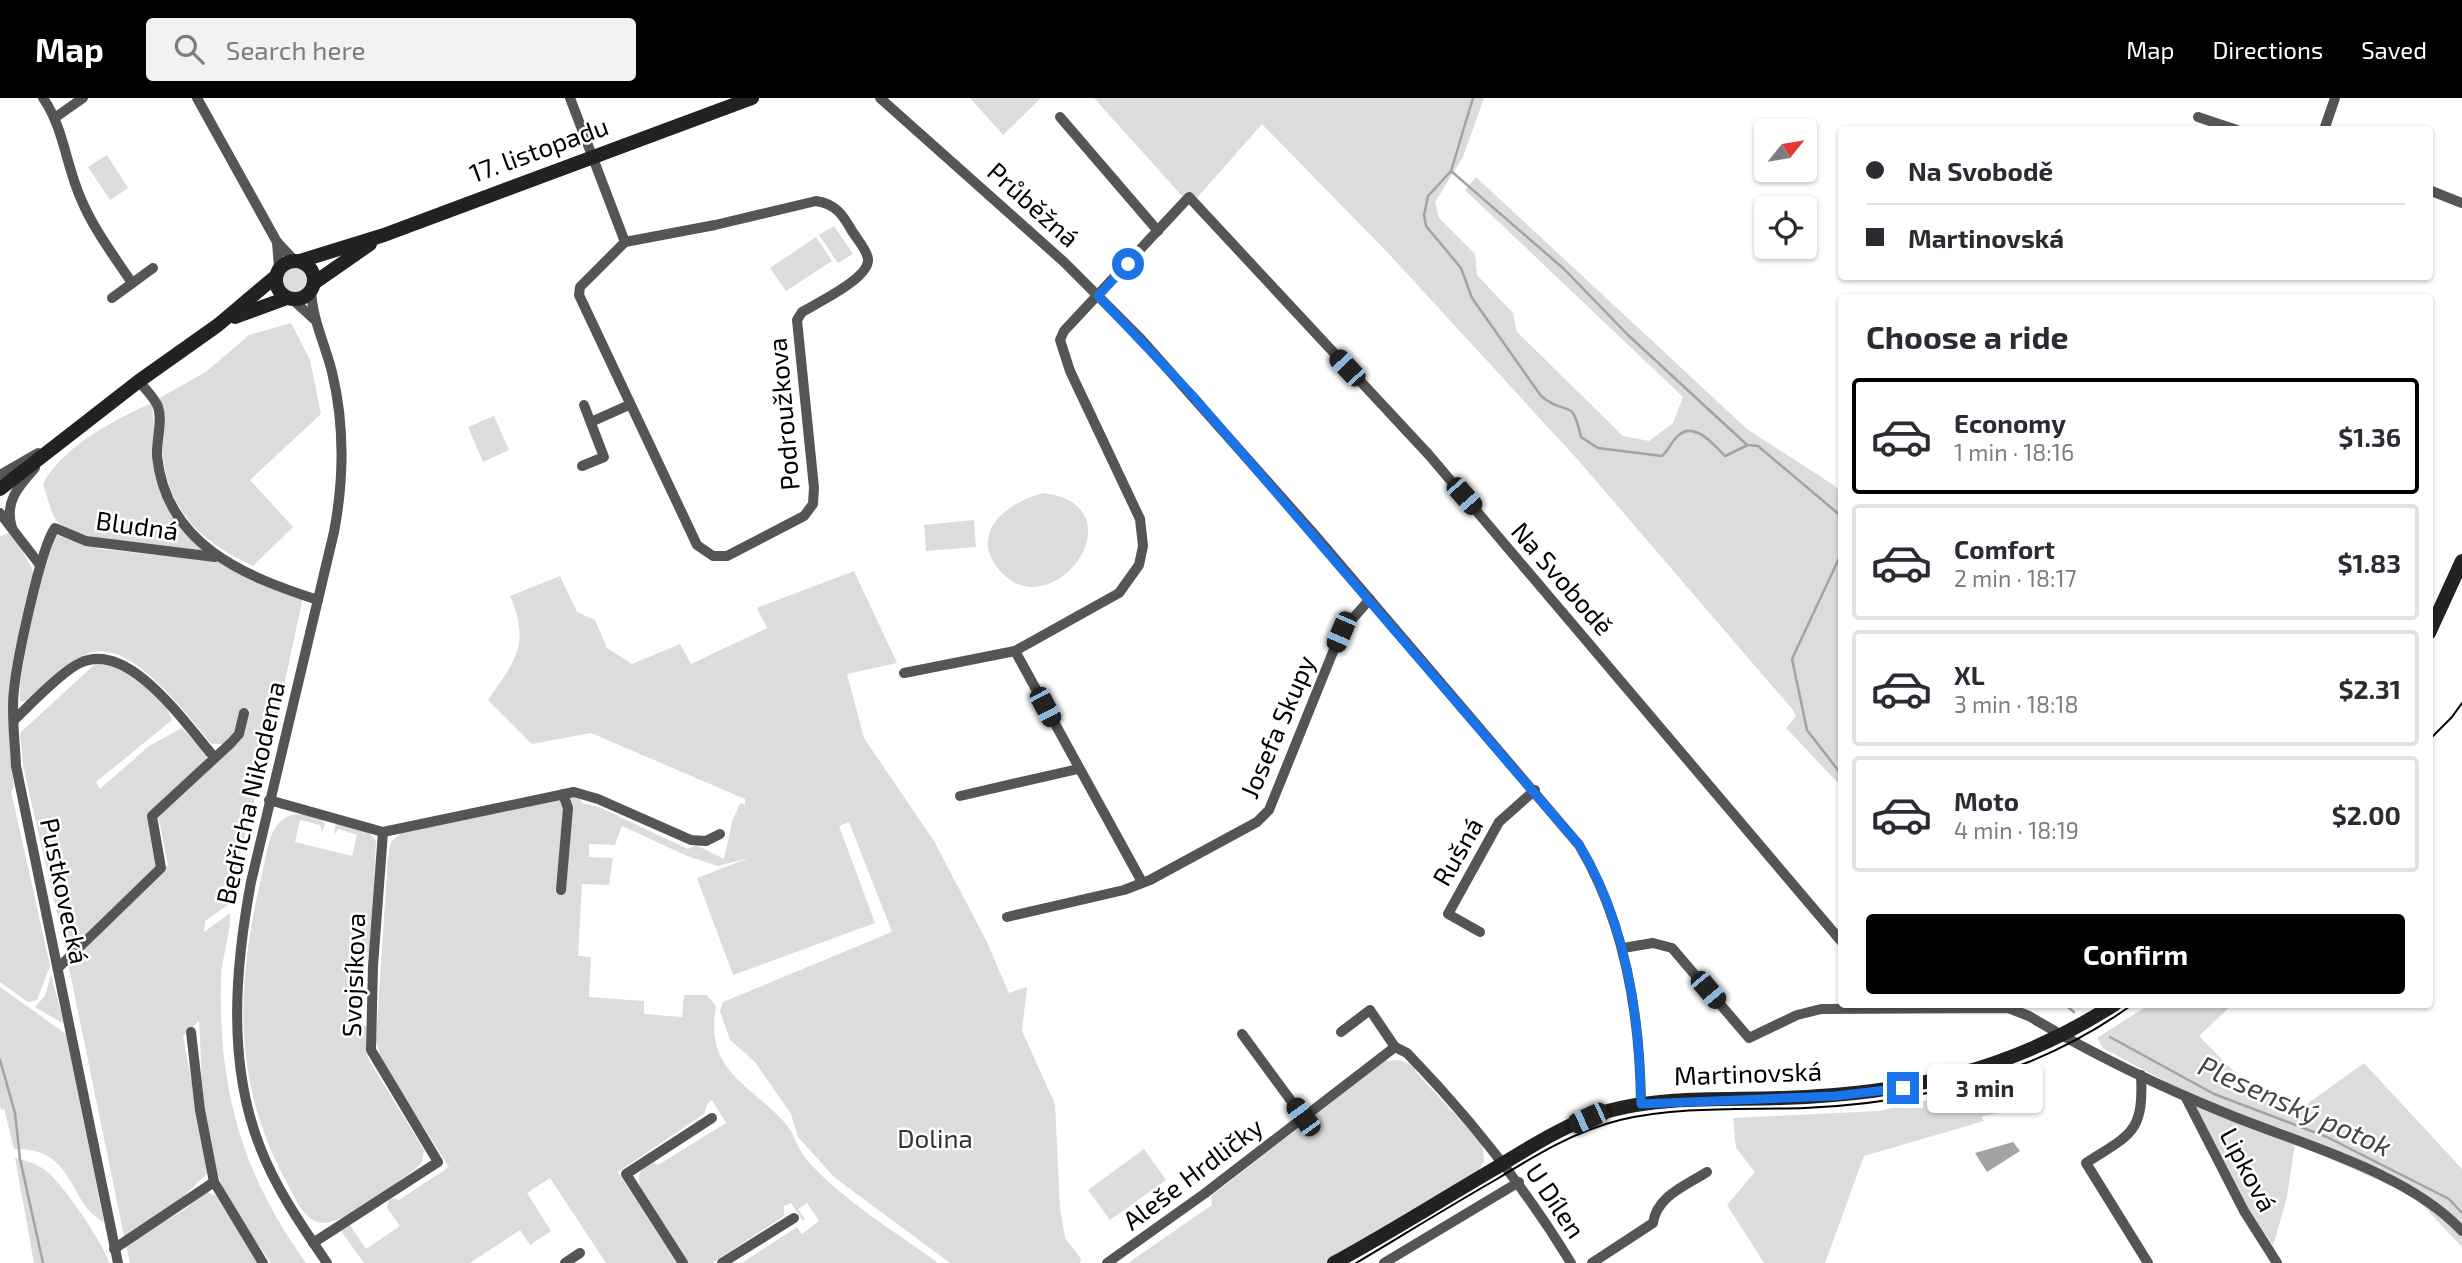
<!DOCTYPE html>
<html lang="en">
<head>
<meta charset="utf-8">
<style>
  body { margin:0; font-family:"Exo 2",sans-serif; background:#f2f2f3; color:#2b2b33; height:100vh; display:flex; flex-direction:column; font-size:26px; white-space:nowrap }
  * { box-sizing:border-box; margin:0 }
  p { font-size:23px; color:#7c7c81 }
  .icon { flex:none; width:38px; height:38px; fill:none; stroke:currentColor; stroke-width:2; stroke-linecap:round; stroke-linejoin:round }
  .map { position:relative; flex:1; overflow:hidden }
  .sheet { position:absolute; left:1838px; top:196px; width:595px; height:714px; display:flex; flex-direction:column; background:#fff; border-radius:7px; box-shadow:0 2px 5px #0004 }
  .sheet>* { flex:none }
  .hud { position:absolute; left:1838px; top:28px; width:595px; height:154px; border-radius:7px; box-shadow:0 2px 5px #0004; display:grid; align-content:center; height:154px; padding:0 28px; background:#fff }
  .needle { width:46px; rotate:60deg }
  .controls { position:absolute; left:1754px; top:21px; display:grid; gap:14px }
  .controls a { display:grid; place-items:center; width:63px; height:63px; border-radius:7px; background:#fff; box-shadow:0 2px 5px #0004; font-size:35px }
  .end { position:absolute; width:32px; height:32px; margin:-16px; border:9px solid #1a73e8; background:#fff; box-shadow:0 0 0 4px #fff }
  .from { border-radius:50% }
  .bubble { position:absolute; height:49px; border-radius:7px; background:#fff; box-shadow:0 2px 5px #0004; font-size:23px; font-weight:700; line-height:49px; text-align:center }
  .car { position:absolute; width:21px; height:42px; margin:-21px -10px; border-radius:9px; box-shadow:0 0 5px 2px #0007; background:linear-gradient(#222 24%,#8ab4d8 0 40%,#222 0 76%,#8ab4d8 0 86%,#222 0) }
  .hud b { display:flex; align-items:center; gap:24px; height:66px; font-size:26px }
  .hud b+b { border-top:2px solid #e1e1e2 }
  .hud i { width:18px; height:18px; background:#2b2b33 }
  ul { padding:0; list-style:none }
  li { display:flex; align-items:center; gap:21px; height:116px; margin:0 14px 10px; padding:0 14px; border:4px solid #e1e1e2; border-radius:7px }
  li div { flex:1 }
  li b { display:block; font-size:26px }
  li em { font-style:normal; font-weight:700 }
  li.current { border-color:#000 }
  li>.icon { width:63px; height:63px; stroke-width:1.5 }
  h2 { padding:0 28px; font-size:32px; line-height:84px }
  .button { display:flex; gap:14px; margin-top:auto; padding:14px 28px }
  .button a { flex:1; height:80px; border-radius:7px; background:#000; color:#fff; font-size:28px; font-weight:700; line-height:80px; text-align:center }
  header { display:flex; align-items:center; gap:42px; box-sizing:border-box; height:98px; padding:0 35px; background:#000; color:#fff }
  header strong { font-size:33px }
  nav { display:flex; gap:38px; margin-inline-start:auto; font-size:24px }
  .search { width:490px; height:63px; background:#f2f2f3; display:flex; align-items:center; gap:18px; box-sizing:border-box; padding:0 24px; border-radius:7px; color:#7c7c81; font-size:26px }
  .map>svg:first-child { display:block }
  .green { fill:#dcdcdc }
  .water { fill:#a3a3a3 }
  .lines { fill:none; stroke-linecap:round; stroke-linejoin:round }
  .stream { stroke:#a3a3a3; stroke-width:2.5 }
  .street { stroke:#555; stroke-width:10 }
  .secondary { stroke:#222; stroke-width:14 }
  .tram { stroke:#000; stroke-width:2 }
  .route { stroke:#1a73e8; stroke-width:9 }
  .labels { text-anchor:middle; stroke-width:5; stroke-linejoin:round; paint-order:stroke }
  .street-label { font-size:26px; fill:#000; stroke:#fff }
  .park-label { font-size:26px; fill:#333; stroke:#fff }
  .water-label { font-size:28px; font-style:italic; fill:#444; stroke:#fff }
</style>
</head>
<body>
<header>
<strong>Map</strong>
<div class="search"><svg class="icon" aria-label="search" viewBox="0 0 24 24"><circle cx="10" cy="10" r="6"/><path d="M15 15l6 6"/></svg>Search here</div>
<nav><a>Map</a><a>Directions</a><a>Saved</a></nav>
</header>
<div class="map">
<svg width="2462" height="1165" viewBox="0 0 2462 1165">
  <rect width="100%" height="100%" fill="#fff"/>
  <g class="green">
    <polygon points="970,0 1041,0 1003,37"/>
    <polygon points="1094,0 1484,0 1463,59 1435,104 1439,120 1475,156 1477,177 1513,215 1517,234 1623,338 1649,343 1673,325 1683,299 1465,92 1476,79 1747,331 1835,388 1841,395 1841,688 1786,630 1796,618 1793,612 1578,362 1388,155 1262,26 1196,101 1187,94 1182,98"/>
    <polygon points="107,57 128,90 110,102 88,69"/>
    <polygon points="834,128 853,156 838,165 819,137"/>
    <polygon points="816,139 832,163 786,193 770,170"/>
    <circle cx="295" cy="182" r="14"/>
    <path d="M291,225L310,262L321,316L250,382L293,429L253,468C174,431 158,388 161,304L158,301L207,273L249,237Z"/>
    <path d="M152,305L158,380L204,454C174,450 73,445 56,422C50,413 47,397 43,386C63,348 114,322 152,305Z"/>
    <polygon points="494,318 509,352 483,364 468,329"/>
    <path d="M1044,395C1143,409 1052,532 1000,473C967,435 1008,403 1044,395Z"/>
    <polygon points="974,422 976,449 926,453 924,427"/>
    <path d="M12,434L32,470L34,480L31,481C12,557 5,611 14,689L11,693L50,868L37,902L28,904L0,884V438Z"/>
    <path d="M57,437L101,451L221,464L303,499L279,611L240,756L232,804L205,823L204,834L230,815C231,837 222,857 221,879C218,989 241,1075 306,1165H271C250,1135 225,1104 215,1068C201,1021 202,971 199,923L183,938L209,1074L170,1111L124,1138L68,865L168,767L158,718L239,644L250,612L242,611L236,631L225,646H212C187,618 136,545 93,554C76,557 59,578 47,589C39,596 31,606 20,603C17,582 45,451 57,437Z"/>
    <path d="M854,473L897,565L847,576L864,640L934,743L986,842L1009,895L1027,889L1022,933L1055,1006L1060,1110L1065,1140L1081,1161L1080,1165H950L834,1079L798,1039L791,1016L755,964L730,942L720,913L723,904L892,834L849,724L839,728L875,825L733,877L697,780L749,760L718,768L687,758L622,728L615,747L589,746V759L613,760L609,787L582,786L578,858L591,859L589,899L644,903V916L682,919L684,897H707L716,908C704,973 749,985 785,1025C796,1037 797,1051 807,1062C843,1103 895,1133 938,1165H742L797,1129L802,1136L819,1123L807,1105L798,1111L805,1121L803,1123L791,1105L784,1108V1118L712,1165H688C676,1147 637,1099 639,1079C640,1071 646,1068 652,1063L658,1067L726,1025L712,1002L708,1005L704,1016L618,1074L677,1165H606L550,1080L527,1095L551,1133L530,1147L520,1132L470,1165H364L341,1133L350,1127L366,1151L400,1128L387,1110L389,1100L399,1102L449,1069L382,965L376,942L388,759L391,744L403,733L578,697L582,705L601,710L688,751L696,747L724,761L732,724L740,705L745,706V701L591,635L532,646L488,602C515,563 531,546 510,498L560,478L577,514L595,522L607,550L632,566L680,546L691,566L767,530L757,510Z"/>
    <path d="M107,565C133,578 162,593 172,622L96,684L100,691L149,648L182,630L207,657L206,662L148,717L159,769L67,859L23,668L20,635L95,566Z"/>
    <path d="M296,716L318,719L325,726L322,734L320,727L300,722L295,744L352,758L357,737L338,731L334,738L336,725L367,732L376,743L371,854L364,855L360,924L367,929L366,954L370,964L424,1052L422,1064L414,1072C395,1085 344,1127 322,1125C304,1123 296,1102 288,1087C231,983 236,888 262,776C268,753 268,721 296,716Z"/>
    <polygon points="51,876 64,926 35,909 45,898"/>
    <path d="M0,889L66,936L104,1124C68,1106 76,1049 14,1051L4,1011L1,1012L0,1007Z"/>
    <polygon points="2149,907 2232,907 2199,938 2247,987 2300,1011 2364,965 2462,1071 2462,1149 2415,1099 2295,1045 2287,1099 2273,1148 2205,1046 2189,996 2103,950 2097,940"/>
    <polygon points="1400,962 1415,969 1415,973 1483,1047 1484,1063 1478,1073 1326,1165 1128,1165 1212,1107 1211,1098 1385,963"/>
    <polygon points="1985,990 2010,993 2014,1010 1982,1019 1984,1023 1864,1058 1825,1165 1764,1165 1727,1107 1755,1074 1736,1050 1733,1020 1878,1013"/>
    <polygon points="1144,1051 1166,1082 1110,1122 1088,1092"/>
    <path d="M15,1060C25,1062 37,1066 45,1072C61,1083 105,1147 109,1165H34Z"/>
    <path d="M205,1093L216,1098L258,1165H130L126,1147C145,1133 167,1123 185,1111C192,1106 195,1099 205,1093Z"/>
  </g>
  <polygon class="water" points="2013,1044 2020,1053 1987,1074 1975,1055"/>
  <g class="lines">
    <g class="stream">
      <path d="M1473,0L1451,73L1428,98L1424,117L1426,128L1461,170L1472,200L1541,298C1569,321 1571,296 1581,339L1598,350L1662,358C1669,352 1672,342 1679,337C1695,323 1715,348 1725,358L1748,347L1758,348L1841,418"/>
      <polyline points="1451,73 1564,171 1628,237 1746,346"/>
      <polyline points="1841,456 1792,561 1807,632 1841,676"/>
      <polyline points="2064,906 2074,914"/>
      <polyline points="2110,939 2214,996 2327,1039 2449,1101 2462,1115"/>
      <polyline points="0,962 15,1015 20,1061 43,1165"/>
    </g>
    <g class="street">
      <path d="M43,0C64,30 66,68 81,101C94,132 114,158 132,185"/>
      <polyline points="197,0 277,144 294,162"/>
      <path d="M570,0L625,144L715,127L816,103C836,106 843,117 852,133C857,141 867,152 868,161C870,180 817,205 802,214L797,222L814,390L813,406L804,418L727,458H713L697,447L579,197L580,189L625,144"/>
      <path d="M880,0L1064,164L1141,241L1315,437L1579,747C1625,824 1640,917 1641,1006"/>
      <polyline points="56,19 83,0"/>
      <polyline points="1060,19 1158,133"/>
      <polyline points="2198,19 2237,32"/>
      <polyline points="2324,32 2335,0"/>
      <polyline points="2429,92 2462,105"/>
      <polyline points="277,144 279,170"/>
      <path d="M311,191C312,221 325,246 332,274C345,328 344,381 334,434L251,784C235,870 227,965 260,1049C276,1091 302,1128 327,1165"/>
      <polyline points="112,200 153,170"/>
      <polyline points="292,201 314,221"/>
      <path d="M139,283C145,291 155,300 158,309C163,323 156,343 157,358C166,446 243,478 318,502"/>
      <polyline points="591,324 629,307"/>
      <polyline points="582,368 604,359 584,307"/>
      <polyline points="0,377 38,355"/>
      <polyline points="0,415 40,467"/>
      <path d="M12,430C4,404 18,389 35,370"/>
      <polyline points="1015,553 1142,784"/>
      <polyline points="904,575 1015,553 1119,495 1139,467 1143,448 1140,421 1070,273 1060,242 1064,233 1189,99 1429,357 1841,843"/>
      <path d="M14,622C30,607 62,573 80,565C129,541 187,628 214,659"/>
      <polyline points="960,698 1078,671"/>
      <polyline points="269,702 383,734 574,694 598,701 691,742 706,743 720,736"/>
      <polyline points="561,792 568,710 563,696"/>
      <polyline points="1007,819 1124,792 1150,782 1257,724 1269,712 1341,534 1370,501"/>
      <polyline points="1480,834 1448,816 1499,724 1535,692"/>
      <path d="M1623,850L1653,845L1672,850L1749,940L1797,917L1821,911L2008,910L2029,918C2092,956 2161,989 2230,1017C2301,1046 2409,1075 2462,1133"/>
      <polyline points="58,870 161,770 152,718 231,645 239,636 244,615"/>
      <path d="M1341,934L1370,912L1395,949L1407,955C1470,1020 1524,1088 1571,1165"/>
      <polyline points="1242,936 1303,1019"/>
      <path d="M2141,977C2144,1035 2131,1036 2086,1065L2148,1165"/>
      <polyline points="2185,998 2244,1113 2277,1165"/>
      <polyline points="214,1084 263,1165"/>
      <polyline points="313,1145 438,1064 371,952 373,868 383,734"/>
      <polyline points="114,1151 214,1084 200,1012 191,934"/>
      <path d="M118,1165L16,668C15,643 11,616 14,592C17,562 40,451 55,430L86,443L215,459"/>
      <polyline points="565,1165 580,1155"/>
      <polyline points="683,1165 626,1076 712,1020"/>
      <polyline points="722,1165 794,1120"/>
      <polyline points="1107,1165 1204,1096 1395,949"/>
      <polyline points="1384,1165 1519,1084"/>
      <path d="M1592,1165L1653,1125C1657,1098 1685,1088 1707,1074"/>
    </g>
    <g class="secondary">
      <circle cx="295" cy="182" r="19"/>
      <polyline points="300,163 384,137 752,0"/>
      <polyline points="314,185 370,146"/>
      <polyline points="235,219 287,200"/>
      <polyline points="0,391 139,283 218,227 275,179"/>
      <polyline points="2429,535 2462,463"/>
      <path d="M1334,1165C1389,1135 1441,1102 1494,1071C1530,1049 1567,1025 1608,1013C1664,998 1725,1002 1782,1000C1905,996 2010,974 2115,906"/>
    </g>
    <g class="tram">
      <polyline points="2429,642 2452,619 2462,605"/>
      <path d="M1356,1165C1403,1137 1450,1108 1497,1081C1536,1057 1575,1033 1620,1022C1680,1008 1744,1012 1805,1010C1921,1005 2037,976 2133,906"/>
    </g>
  </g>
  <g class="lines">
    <path class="route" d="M1128,166L1098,198L1193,298L1579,747C1625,822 1640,918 1641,1006L1835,998L1903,990"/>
  </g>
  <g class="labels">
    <g class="street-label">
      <text transform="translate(539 52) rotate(-20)" y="9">17. listopadu</text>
      <text transform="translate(1033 107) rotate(42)" y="9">Průběžná</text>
      <text transform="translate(784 316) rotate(-95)" y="9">Podroužkova</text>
      <text transform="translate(137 428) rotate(8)" y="9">Bludná</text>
      <text transform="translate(1562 481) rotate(49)" y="9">Na Svobodě</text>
      <text transform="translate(1278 629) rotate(-67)" y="9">Josefa Skupy</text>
      <text transform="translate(251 695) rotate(-77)" y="9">Bedřicha Nikodema</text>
      <text transform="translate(1458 754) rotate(-60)" y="9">Rušná</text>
      <text transform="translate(64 793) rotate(78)" y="9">Pustkovecká</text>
      <text transform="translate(354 877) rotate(-88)" y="9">Svojsíkova</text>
      <text transform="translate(1748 976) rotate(-2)" y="9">Martinovská</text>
      <text transform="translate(2248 1072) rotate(62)" y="9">Lipková</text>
      <text transform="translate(1193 1076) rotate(-37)" y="9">Aleše Hrdličky</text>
      <text transform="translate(1555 1103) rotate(56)" y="9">U Dílen</text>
    </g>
    <g class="park-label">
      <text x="935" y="1050">Dolina</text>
    </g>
    <g class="water-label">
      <text transform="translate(2295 1008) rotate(24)" y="10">Plesenský potok</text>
    </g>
  </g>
</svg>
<div class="controls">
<a><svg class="needle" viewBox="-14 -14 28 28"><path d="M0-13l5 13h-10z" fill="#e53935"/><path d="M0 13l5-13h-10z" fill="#7c7c81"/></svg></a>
<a><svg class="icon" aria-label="locate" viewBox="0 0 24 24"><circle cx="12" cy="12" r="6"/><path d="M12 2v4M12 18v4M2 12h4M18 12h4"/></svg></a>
</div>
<i class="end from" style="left:1128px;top:166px"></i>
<i class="end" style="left:1903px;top:990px"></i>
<div class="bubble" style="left:1927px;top:966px;width:116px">3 min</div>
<i class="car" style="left:1347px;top:270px;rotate:317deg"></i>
<i class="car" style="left:1464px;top:398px;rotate:139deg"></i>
<i class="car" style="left:1341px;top:534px;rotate:203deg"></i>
<i class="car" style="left:1045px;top:609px;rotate:152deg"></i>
<i class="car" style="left:1708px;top:892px;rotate:140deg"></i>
<i class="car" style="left:1303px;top:1019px;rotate:324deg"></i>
<i class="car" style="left:1588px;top:1020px;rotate:245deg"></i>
<div class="hud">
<b><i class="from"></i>Na Svobodě</b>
<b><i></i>Martinovská</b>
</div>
<section class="sheet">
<h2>Choose a ride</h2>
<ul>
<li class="current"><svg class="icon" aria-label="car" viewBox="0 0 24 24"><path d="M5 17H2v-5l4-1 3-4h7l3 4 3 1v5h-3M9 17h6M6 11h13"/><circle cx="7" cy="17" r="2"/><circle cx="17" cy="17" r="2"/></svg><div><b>Economy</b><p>1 min · 18:16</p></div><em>$1.36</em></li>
<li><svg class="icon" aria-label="car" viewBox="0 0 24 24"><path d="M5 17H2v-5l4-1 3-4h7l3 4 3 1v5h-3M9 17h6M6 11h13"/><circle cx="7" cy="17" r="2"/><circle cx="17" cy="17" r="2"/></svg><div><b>Comfort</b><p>2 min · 18:17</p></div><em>$1.83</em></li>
<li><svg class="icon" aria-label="car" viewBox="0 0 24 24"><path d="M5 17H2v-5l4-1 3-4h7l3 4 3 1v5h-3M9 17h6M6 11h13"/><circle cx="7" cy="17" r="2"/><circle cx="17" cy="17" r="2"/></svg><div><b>XL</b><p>3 min · 18:18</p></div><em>$2.31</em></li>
<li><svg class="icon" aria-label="car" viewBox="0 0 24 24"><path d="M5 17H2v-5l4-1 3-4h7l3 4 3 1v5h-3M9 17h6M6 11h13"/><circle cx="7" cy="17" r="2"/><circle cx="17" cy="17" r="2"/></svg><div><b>Moto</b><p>4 min · 18:19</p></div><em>$2.00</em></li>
</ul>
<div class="button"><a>Confirm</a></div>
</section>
</div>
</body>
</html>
